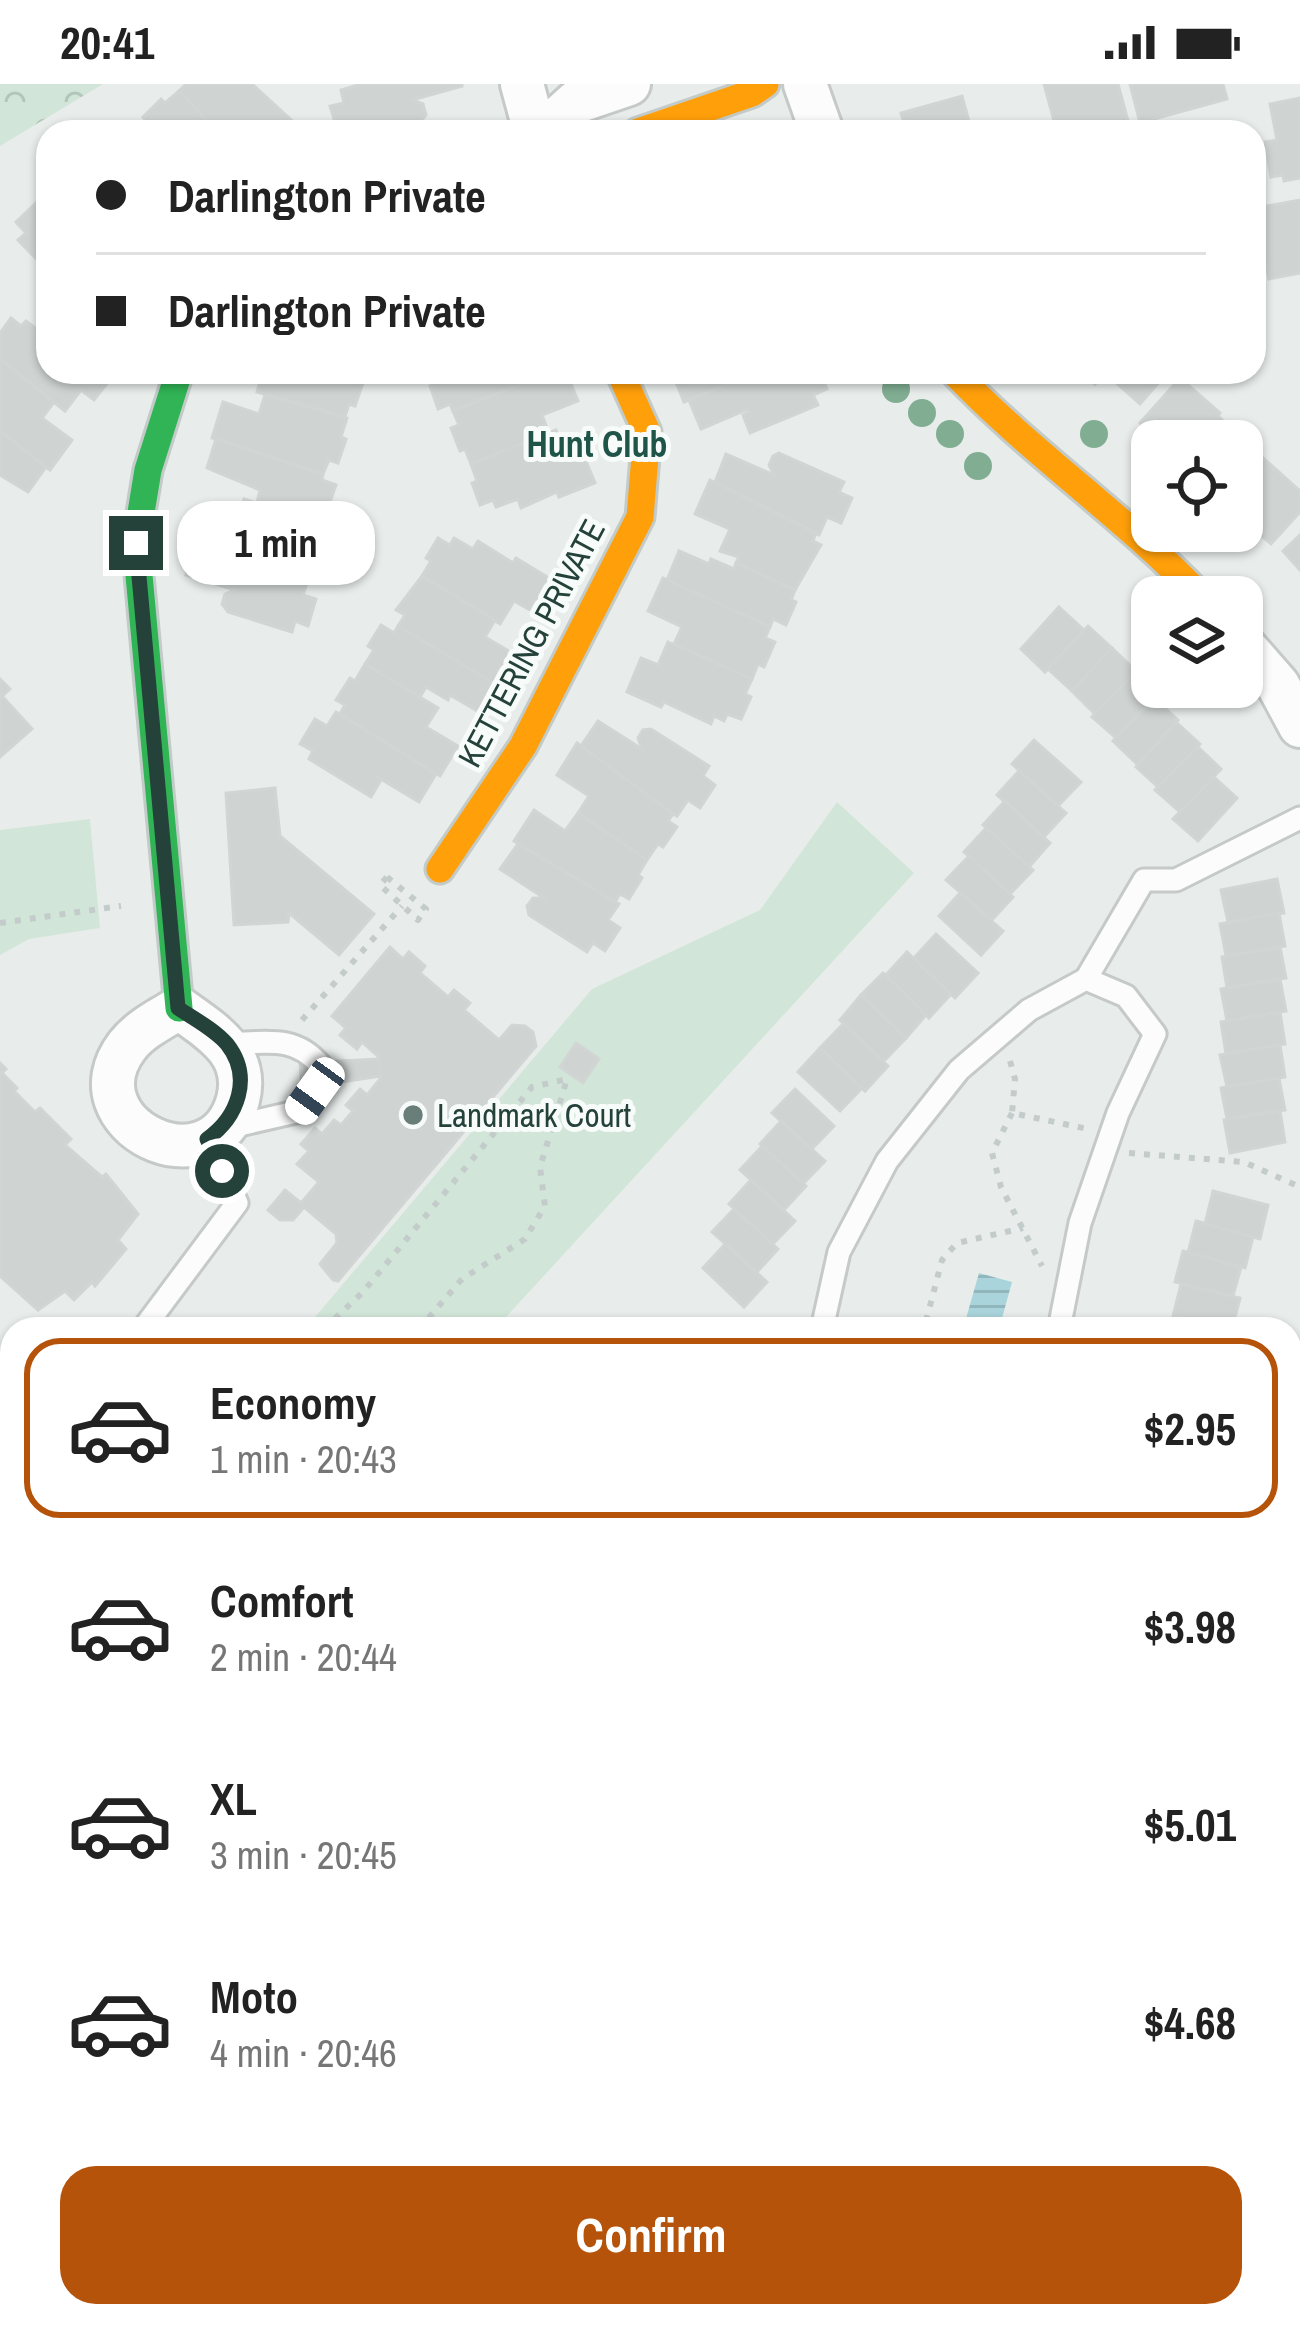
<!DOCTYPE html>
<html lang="en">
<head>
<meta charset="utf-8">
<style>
  body { margin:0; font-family:"Archivo Narrow",sans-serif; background:#f2f2f2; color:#222; height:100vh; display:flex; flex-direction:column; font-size:45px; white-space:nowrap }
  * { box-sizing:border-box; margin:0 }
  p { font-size:39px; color:#767676 }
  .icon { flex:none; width:66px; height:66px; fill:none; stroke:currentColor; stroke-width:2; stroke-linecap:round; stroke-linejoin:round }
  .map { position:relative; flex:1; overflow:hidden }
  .sheet { position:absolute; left:0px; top:1233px; width:1302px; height:1011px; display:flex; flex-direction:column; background:#fff; border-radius:36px 36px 0 0; box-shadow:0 3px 9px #0004 }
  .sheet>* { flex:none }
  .top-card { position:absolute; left:36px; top:36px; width:1230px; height:264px; border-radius:36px; box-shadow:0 3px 9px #0004; display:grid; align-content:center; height:264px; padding:0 60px; background:#fff }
  .tools { position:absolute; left:1131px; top:336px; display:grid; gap:24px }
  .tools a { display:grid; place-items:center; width:132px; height:132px; border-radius:24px; background:#fff; box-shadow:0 3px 9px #0004; font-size:60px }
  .end { position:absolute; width:54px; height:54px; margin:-27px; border:15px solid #24423a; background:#fff; box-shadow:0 0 0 6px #fff }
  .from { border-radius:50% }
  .bubble { position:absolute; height:84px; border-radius:36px; background:#fff; box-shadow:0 3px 9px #0004; font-size:39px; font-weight:800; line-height:84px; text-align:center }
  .car { position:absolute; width:36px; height:72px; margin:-36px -18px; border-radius:15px; box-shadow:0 0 9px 3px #0007; background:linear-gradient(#fff 24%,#345 0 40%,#fff 0 76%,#345 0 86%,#fff 0) }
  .top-card b { display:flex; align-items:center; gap:42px; height:114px; font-size:45px }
  .top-card b+b { border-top:3px solid #e0e0e0 }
  .top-card i { width:30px; height:30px; background:#222 }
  ul { padding:21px 0 0; list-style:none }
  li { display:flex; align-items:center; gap:36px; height:180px; margin:0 24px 18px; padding:0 36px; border:6px solid transparent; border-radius:36px }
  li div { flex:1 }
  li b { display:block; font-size:45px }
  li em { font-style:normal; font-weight:800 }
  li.current { border-color:#b45309 }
  li>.icon { width:108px; height:108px; stroke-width:1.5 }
  .action { display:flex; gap:24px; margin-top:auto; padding:24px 60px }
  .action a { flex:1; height:138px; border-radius:36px; background:#b45309; color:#fff; font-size:48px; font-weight:800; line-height:138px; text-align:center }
  .status { display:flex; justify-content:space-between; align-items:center; height:84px; padding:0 60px; background:#fff; direction:ltr }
  .status svg { height:33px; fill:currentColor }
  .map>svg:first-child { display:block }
  .built { fill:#d6dedb }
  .forest { fill:url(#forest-crowns) }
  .park { fill:#d1e6d8 }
  .water { fill:url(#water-rules) }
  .building { fill:#cfd4d2; stroke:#d1d6d4; stroke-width:3 }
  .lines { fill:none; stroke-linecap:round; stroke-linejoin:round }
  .lane-casing { stroke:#c5cac8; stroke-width:27 }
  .street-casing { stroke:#c5cac8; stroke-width:48 }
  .fast-casing { stroke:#c3cbc8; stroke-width:33 }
  .slow-casing { stroke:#c3cbc8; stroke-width:33 }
  .path { stroke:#c3ccca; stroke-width:6; stroke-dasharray:6 9; stroke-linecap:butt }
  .lane { stroke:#fcfcfc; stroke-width:21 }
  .street { stroke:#fcfcfc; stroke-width:42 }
  .fast { stroke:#30b455; stroke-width:27 }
  .slow { stroke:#ff9f0a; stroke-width:27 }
  .tree { fill:#81ae93 }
  .route { stroke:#24423a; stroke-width:15 }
  .poi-dot { fill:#697e78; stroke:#f7fbf9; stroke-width:4.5 }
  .labels { text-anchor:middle; stroke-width:10; stroke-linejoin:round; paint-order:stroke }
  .street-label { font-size:33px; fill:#24423a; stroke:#f7fbf9 }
  .poi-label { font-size:33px; fill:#24423a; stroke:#f7fbf9; text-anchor:start }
  .neighbourhood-label { font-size:36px; font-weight:bold; fill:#1f5548; stroke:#f7fbf9 }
</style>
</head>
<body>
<div class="status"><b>20:41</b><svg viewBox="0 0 49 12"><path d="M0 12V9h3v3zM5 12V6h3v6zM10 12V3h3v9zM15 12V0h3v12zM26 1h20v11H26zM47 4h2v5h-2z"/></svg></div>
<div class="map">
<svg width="1300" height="2242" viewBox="0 0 1300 2242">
  <defs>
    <pattern id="forest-crowns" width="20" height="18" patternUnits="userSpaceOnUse" patternTransform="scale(3)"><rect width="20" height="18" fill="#d1e6d8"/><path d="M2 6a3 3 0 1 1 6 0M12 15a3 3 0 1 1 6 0" fill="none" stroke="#b3c6ba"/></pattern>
    <pattern id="water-rules" width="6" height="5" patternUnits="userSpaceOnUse" patternTransform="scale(3)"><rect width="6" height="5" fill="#a9d4db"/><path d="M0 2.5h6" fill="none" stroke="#91b7bd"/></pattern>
  </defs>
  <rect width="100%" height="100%" fill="#e8edeb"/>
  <polygon class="built" points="1290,2211 1300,2216 1300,2242 1137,2242 1140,2232 1290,2232"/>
  <polygon class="forest" points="0,0 103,0 0,62"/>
  <g class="park">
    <polygon points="837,718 914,789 495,1245 305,1245 592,905 760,826"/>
    <polygon points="90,735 100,844 29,855 0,871 0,746"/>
    <polygon points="0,1307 12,1319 12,1575 0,1578"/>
    <polygon points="1300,1597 1300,2216 1290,2211 1290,1637"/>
  </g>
  <polygon class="water" points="979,1189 1012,1198 999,1245 963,1245"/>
  <g class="building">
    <polygon points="186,0 252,0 299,43 294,48 217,48 179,7"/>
    <polygon points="361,0 462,0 462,2 412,16 423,20 426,31 422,36 381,48 353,48 352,44 338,48 330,22 344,19 341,6"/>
    <polygon points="1044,0 1118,0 1128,37 1086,48 1057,48"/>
    <polygon points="1130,0 1223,0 1227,15 1140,39"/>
    <polygon points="179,7 217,48 142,48 149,40 143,33 161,15 165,19"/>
    <polygon points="962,12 972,48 907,48 901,29"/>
    <polygon points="1300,14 1300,94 1284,97 1283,91 1271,93 1265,58 1277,56 1270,20"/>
    <polygon points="1300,116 1300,189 1269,195 1256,124"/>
    <polygon points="36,119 48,127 48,187 18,156 26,149 16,138"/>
    <polygon points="11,234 21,242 26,237 45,251 48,247 48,288 116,288 94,316 81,306 65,327 0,275 0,249"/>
    <polygon points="0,275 54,318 42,334 72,356 50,386 0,347"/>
    <polygon points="263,288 352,288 349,294 363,299 355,322 349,320 345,333 257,308"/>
    <polygon points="430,288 552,288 453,327 450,320 438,325 430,302 434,300"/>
    <polygon points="552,288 566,288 578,317 542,331 549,349 471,380 465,365 460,367 451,344 459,341 453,327"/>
    <polygon points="672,288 757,288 684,318"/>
    <polygon points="757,288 820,288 827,305 813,311 818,321 750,349 743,331 750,328 748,325 701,345 689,316"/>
    <polygon points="1082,288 1168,288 1140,320 1105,289 1095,300"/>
    <polygon points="1180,294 1220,329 1218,332 1243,355 1241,357 1160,357 1140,339"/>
    <polygon points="265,311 347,334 341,353 346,355 338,379 329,376 323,390 212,354 223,318 259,330"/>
    <polygon points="556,346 566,371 581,365 595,399 559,413 557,408 521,424 518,415 496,423 493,416 480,421 472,399 477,397 471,380"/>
    <polygon points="0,347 46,383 28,408 0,391"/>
    <polygon points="216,355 323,390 322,396 336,401 328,424 323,422 317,439 257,418 260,406 207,384"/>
    <polygon points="1252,364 1300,407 1300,428 1271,460 1247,439 1257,427 1242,413 1242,375"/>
    <polygon points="779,369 844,398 839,408 852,414 841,439 827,433 819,451 715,398 726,370 774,391 769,381 773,372"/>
    <polygon points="710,396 816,449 813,457 821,461 795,506 736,479 739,473 720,467 730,445 695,430"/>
    <polygon points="244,415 326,441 320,460 325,462 317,486 308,483 305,492 190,460 202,425 238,436"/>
    <polygon points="1300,451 1300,486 1283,467"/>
    <polygon points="438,454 450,461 454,454 473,465 478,457 513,479 516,474 549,494 530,526 514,517 500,540 422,492 431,477 426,474"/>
    <polygon points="195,461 309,493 303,511 316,515 308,542 295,537 292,548 228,528 222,520 225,510 235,506 186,491"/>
    <polygon points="679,467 709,480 711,475 734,485 736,479 795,506 791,516 796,518 786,541 773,535 770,543 667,496"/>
    <polygon points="422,492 495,536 485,553 517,572 498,602 398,542 405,531 396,526"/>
    <polygon points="663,494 770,543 765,554 775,558 764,583 758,580 752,595 674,560 682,543 648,527"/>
    <polygon points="1059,523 1084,546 1045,588 1021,565"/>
    <polygon points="381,541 394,549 398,542 495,600 479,628 450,611 448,616 426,603 420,613 365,580 374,566 368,562"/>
    <polygon points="1088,542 1112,564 1072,607 1048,585"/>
    <polygon points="668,558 752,595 745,610 751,613 741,635 727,630 724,637 714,632 711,640 664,618 661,623 627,608 641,574 658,581"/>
    <polygon points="1112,564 1136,587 1095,630 1072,607"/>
    <polygon points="365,580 438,624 426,643 458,662 440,692 340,630 345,621 336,616 350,594 355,597"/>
    <polygon points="1133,590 1157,611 1116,654 1092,633"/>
    <polygon points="0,595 10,605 2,612 32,645 0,673"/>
    <polygon points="1154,614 1178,636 1138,681 1113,657"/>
    <polygon points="336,628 436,690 419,718 374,691 381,696 371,713 309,675 313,667 300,660 315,635 327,642"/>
    <polygon points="598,637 642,665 638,654 643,646 651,645 709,682 703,692 715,701 700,724 688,716 677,732 673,730 581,662"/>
    <polygon points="1176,638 1200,660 1158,703 1136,683"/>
    <polygon points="1034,656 1081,698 1058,722 1012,680"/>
    <polygon points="577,659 673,730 668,737 677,743 663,763 658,760 647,776 578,729 589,712 557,691"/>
    <polygon points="1198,663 1221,685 1180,728 1155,706"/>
    <polygon points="1019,687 1066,729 1044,753 997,711"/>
    <polygon points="1214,693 1237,714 1198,757 1173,735"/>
    <polygon points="275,704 280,752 374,830 339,871 289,829 288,838 234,841 226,709"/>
    <polygon points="1005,717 1050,759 1029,783 983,741"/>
    <polygon points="534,726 565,747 578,729 647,776 638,791 642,794 629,815 620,810 615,818 514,757"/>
    <polygon points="986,744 1033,786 1010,810 964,768"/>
    <polygon points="518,760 619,820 608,836 620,844 605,867 593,859 587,868 529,831 527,822 533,814 544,814 500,785"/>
    <polygon points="969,772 1013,813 992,836 946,796"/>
    <polygon points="1277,795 1284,829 1228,838 1221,806"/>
    <polygon points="960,809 1003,847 981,871 939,832"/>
    <polygon points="1279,829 1285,862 1226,872 1220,840"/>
    <polygon points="936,850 978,889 955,914 913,875"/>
    <polygon points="390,863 403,875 409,868 425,882 420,889 448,913 454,906 470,919 464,926 499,956 512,941 525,942 533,948 536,962 338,1197 333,1196 320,1180 337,1159 336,1150 304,1123 293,1136 280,1136 268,1126 285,1106 301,1119 319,1098 297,1080 309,1067 301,1060 315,1044 322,1050 334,1036 341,1041 353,1027 346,1021 360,1005 367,1011 380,995 378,972 362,958 357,965 340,951 346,944 332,932"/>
    <polygon points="1280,863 1286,894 1227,904 1222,873"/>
    <polygon points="907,868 951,910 929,934 886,891"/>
    <polygon points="883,889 926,931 906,954 861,911"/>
    <polygon points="1280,895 1286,927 1227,937 1221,905"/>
    <polygon points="861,911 906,954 884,977 840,936"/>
    <polygon points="1280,928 1285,960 1226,970 1221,938"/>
    <polygon points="843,940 888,982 865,1007 820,964"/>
    <polygon points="576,959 599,975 583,999 560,983"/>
    <polygon points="1280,961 1285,993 1227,1003 1220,971"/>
    <polygon points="820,964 862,1004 840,1027 798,988"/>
    <polygon points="379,975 381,992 302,1004 300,979"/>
    <polygon points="0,979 6,985 2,989 17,1004 14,1007 35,1028 40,1024 71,1055 65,1061 102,1093 106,1090 138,1130 118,1156 126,1165 95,1202 92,1198 74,1216 65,1207 38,1226 0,1192"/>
    <polygon points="1279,994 1285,1026 1227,1035 1221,1004"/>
    <polygon points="795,1005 834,1042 812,1065 772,1029"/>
    <polygon points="1280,1027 1285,1058 1230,1069 1224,1036"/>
    <polygon points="781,1037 825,1077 803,1100 760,1060"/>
    <polygon points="762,1062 806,1102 784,1126 740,1086"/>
    <polygon points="751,1096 795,1137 773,1160 729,1120"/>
    <polygon points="1213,1107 1268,1121 1260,1155 1205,1140"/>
    <polygon points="734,1125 778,1165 757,1188 712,1148"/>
    <polygon points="1196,1137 1253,1153 1245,1184 1188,1169"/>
    <polygon points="725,1160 767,1198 744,1223 703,1184"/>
    <polygon points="1183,1167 1241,1183 1233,1212 1175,1198"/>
    <polygon points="1181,1200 1240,1214 1232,1245 1173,1232"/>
    <polygon points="1179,1233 1231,1245 1176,1245"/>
    <polygon points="5,1823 12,1828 12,1869 0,1860 0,1829"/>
    <rect x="0" y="1922" width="12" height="50"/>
    <rect x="0" y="2092" width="12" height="34"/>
    <polygon points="0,2126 12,2126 12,2157 0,2158"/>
    <polygon points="12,2157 12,2190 0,2190 0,2158"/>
    <rect x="0" y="2190" width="12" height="32"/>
    <polygon points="0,2222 12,2222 12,2232 52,2232 52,2242 0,2242"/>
    <polygon points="489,2232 506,2232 548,2242 487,2242"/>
    <polygon points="506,2232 553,2232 550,2242"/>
    <polygon points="728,2232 758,2232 800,2241 725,2242"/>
    <polygon points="758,2232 802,2232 800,2241"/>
    <polygon points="935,2232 981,2232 979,2242 932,2242"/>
  </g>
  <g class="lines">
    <defs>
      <g id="lane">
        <polyline points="1086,895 1144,796 1176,796 1300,734"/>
        <path d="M226,1044L300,1027L315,1007L320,981C294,950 264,959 226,960"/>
        <polyline points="143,1245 237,1119 207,1055"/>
        <polyline points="822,1245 839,1168 887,1077 959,986 1029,926 1086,895 1126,912 1155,950 1118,1029 1080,1139 1059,1245"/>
      </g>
      <g id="street">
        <polyline points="522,0 535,48"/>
        <polyline points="805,0 822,48"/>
        <polyline points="543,48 576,18 629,0"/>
        <polyline points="1242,560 1278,601 1300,642"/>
        <path d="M179,924C211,947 250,969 238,1016C212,1111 68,1040 127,962C140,945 161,935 179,924Z"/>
        <polyline points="1290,1430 1300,1394"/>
        <polyline points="0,1737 12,1722"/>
        <polyline points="0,2062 12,2062"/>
        <polyline points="648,2242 650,2232"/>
        <polyline points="1086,2242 1089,2232"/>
      </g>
      <polyline id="fast" points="179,288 148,386 136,459 179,924"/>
      <g id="slow">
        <polyline points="638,48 752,9 765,0"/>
        <path d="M954,288C1031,369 1124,432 1201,513"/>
        <polyline points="440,785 523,662 640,433 647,348 620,288"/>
      </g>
    </defs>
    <use href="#lane" class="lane-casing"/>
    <use href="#street" class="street-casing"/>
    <use href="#fast" class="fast-casing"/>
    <use href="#slow" class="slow-casing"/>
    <g class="path">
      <polygon points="387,793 426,825 418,836 380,801"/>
      <polyline points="0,839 121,822"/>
      <polyline points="302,936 402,822"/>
      <polyline points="1010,977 1015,995 1012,1029 1088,1045"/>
      <polyline points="1012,1029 992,1069 1001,1103 1042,1182"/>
      <polyline points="1129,1069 1244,1078 1300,1103"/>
      <polyline points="926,1237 942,1176 957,1159 1023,1144"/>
      <polyline points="324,1245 363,1208 532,1003 567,995 540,1083 545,1122 525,1155 462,1195 419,1245"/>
      <polyline points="0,1335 12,1344"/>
      <polyline points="0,1388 12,1377"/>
      <polyline points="0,1507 12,1504"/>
      <polyline points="0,1885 12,1892"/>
      <polyline points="1290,2055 1300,2052"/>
      <polyline points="1185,2232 1207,2242"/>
      <polyline points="420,2242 422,2232"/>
    </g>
    <use href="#lane" class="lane"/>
    <use href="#street" class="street"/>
    <use href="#fast" class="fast"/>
    <use href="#slow" class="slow"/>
  </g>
  <g class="tree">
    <circle cx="896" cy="305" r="14"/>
    <circle cx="922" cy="329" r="14"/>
    <circle cx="950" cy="350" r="14"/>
    <circle cx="1094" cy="350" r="14"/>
    <circle cx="978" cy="382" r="14"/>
  </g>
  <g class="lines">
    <path class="route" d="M136,459L178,924C194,935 214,945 227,960C253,993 238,1033 207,1055L222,1087"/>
  </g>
  <circle class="poi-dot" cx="413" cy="1031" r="12"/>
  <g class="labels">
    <g class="street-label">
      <text transform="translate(531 559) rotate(-62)" y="12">KETTERING PRIVATE</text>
    </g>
    <g class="poi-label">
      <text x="437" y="1043">Landmark Court</text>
    </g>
    <g class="neighbourhood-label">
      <text x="597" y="373">Hunt Club</text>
    </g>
  </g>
</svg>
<div class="tools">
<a><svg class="icon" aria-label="locate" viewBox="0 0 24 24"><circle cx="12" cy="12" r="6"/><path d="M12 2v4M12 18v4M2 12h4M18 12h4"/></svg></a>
<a><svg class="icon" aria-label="layers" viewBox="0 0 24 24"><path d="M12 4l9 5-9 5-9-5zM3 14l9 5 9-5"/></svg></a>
</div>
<i class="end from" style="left:222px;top:1087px"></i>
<i class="end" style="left:136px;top:459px"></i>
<div class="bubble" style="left:177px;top:417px;width:198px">1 min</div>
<i class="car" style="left:315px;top:1007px;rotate:216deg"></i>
<div class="top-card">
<b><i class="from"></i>Darlington Private</b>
<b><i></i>Darlington Private</b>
</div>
<section class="sheet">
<ul>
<li class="current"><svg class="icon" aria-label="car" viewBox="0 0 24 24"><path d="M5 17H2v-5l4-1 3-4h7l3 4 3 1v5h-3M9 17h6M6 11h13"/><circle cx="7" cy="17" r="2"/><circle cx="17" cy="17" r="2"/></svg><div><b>Economy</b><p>1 min · 20:43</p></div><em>$2.95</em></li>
<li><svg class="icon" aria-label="car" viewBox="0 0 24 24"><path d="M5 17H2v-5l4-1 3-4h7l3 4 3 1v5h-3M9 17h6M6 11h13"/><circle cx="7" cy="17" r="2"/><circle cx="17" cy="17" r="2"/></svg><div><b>Comfort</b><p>2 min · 20:44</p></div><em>$3.98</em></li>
<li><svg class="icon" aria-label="car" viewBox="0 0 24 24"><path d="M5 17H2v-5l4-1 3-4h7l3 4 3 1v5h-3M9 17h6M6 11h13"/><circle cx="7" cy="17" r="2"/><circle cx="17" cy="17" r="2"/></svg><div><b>XL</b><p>3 min · 20:45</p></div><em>$5.01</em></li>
<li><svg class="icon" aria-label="car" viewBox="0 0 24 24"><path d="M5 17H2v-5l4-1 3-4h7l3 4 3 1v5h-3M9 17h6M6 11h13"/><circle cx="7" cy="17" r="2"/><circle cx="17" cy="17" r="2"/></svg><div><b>Moto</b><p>4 min · 20:46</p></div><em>$4.68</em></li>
</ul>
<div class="action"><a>Confirm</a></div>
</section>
</div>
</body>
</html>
